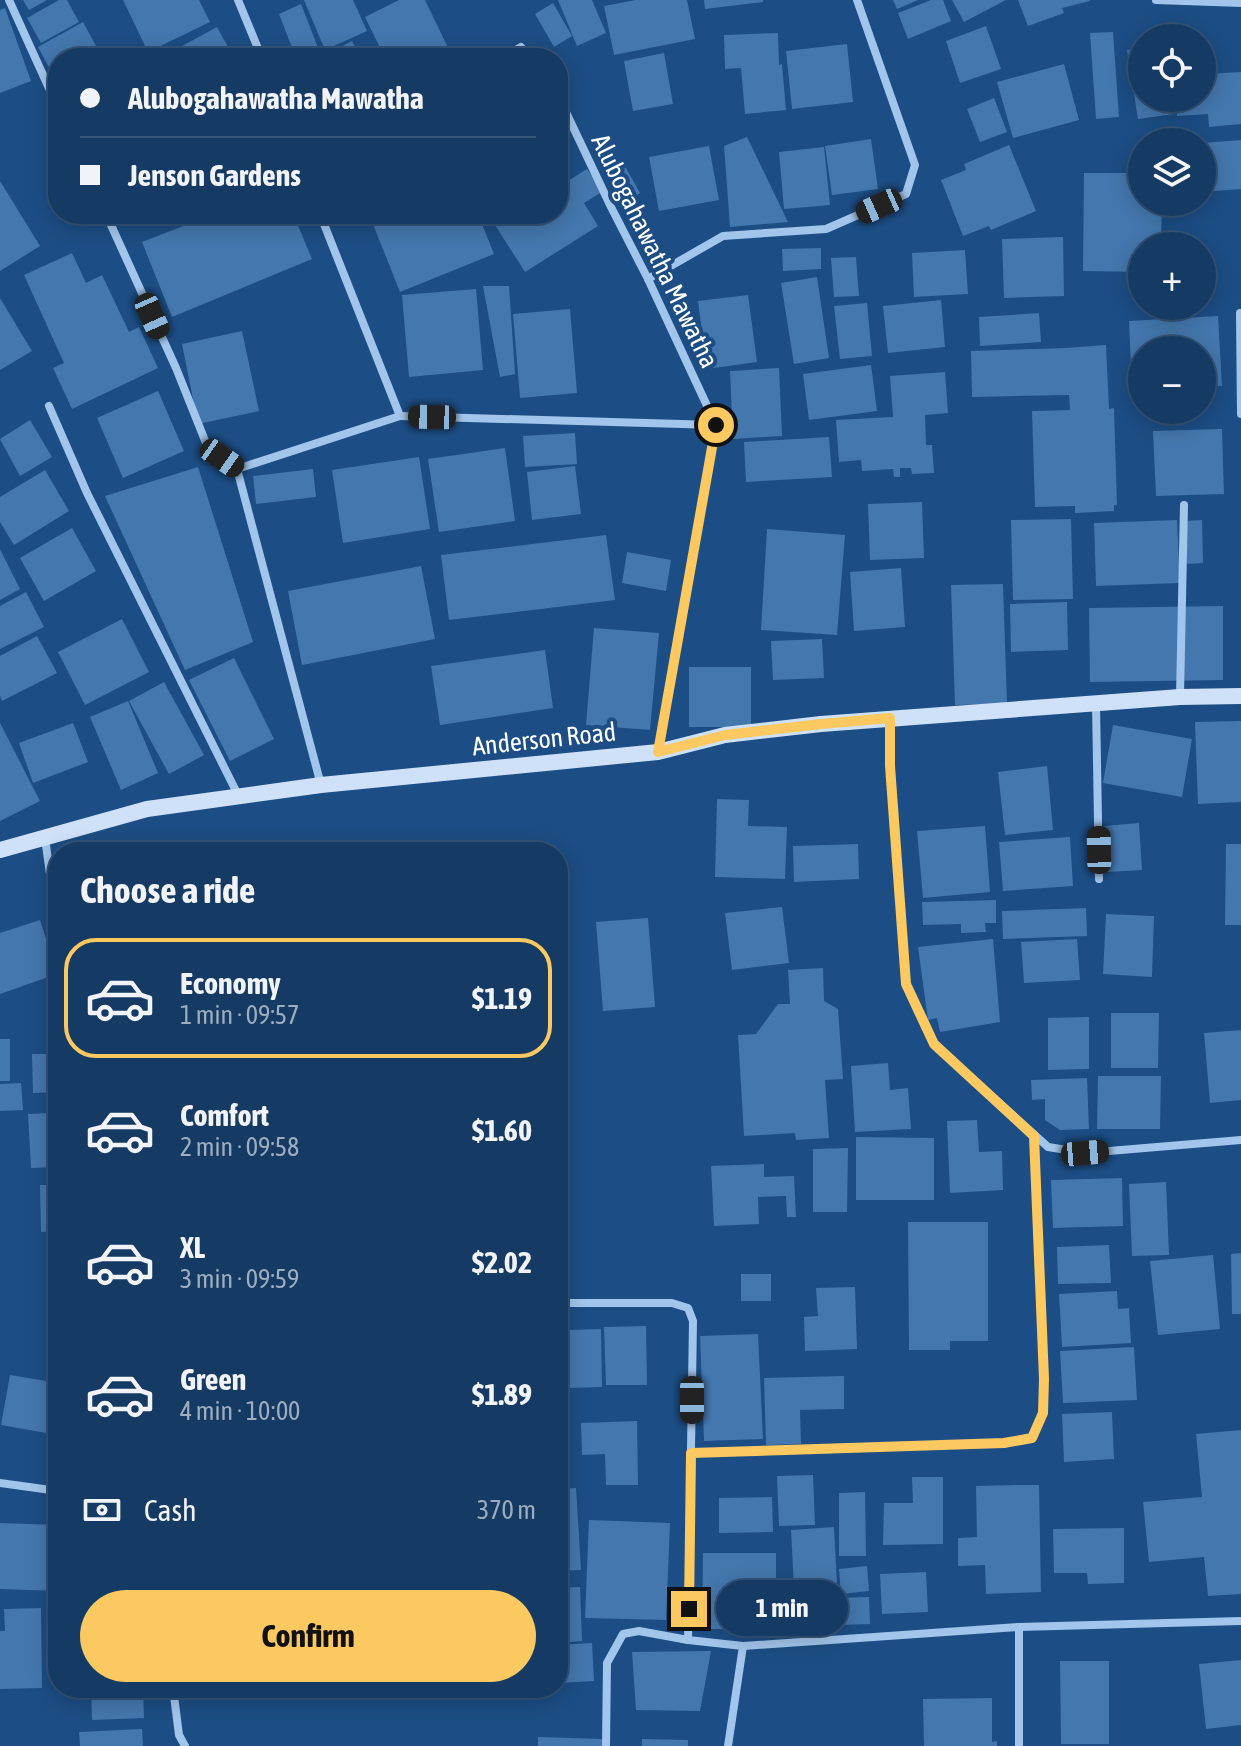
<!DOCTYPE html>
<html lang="en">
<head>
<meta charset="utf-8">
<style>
  body { margin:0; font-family:"Asap Condensed",sans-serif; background:#22456c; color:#f1f3f6; height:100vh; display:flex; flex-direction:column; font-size:30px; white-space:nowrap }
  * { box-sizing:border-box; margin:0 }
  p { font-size:26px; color:#9dadbe }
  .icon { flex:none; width:44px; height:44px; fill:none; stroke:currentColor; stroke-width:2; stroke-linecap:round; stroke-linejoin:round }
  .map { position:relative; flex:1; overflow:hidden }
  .side { position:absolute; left:48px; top:842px; width:520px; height:856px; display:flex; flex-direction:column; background:#153a63; border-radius:32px; box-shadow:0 4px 20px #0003,0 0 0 2px #345478 }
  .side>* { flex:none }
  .hud { position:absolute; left:48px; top:48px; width:520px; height:176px; border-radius:32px; box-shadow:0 4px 20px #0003,0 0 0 2px #345478; display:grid; align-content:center; height:176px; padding:0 32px; background:#153a63 }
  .fabs { position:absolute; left:1128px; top:24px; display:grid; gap:16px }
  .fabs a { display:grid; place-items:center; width:88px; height:88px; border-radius:50%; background:#153a63; box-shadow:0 4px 20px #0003,0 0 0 2px #345478; font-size:40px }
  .end { position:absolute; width:36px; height:36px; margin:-18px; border:10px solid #fbc95f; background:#111; box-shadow:0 0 0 4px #111 }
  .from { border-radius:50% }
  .bubble { position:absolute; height:56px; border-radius:28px; background:#153a63; box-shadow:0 4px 20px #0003,0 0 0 2px #345478; font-size:26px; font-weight:700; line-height:56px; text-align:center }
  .car { position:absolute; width:24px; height:48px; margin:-24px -12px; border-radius:10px; box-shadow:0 0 6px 2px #0007; background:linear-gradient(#222 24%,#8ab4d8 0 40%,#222 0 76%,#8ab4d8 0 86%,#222 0) }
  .hud b { display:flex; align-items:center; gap:28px; height:76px; font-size:30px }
  .hud b+b { border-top:2px solid #345478 }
  .hud i { width:20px; height:20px; background:#f1f3f6 }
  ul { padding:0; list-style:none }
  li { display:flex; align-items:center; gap:24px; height:120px; margin:0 16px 12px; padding:0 16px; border:4px solid transparent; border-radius:32px }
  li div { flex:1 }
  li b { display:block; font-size:30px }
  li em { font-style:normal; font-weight:700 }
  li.active { border-color:#fbc95f }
  li>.icon { width:72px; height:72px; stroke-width:1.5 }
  h2 { padding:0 32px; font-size:36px; line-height:96px }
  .pay { display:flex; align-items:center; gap:20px; height:88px; padding:0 32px; font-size:30px }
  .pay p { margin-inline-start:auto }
  .button { display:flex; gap:16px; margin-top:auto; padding:16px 32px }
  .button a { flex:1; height:92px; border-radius:48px; background:#fbc95f; color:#111; font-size:32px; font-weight:700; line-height:92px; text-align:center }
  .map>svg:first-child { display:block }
  .building { fill:#4477ad }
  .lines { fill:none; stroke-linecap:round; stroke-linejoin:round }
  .street { stroke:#a2c5eb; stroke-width:8 }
  .secondary { stroke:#cee1f8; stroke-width:16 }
  .route { stroke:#fbc95f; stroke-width:10 }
  .labels { text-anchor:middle; stroke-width:8; stroke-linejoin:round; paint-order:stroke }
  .street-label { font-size:26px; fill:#fff; stroke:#1c4d84 }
</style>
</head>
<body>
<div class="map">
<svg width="1241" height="1746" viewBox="0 0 1241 1746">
  <rect width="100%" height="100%" fill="#1c4d84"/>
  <g class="building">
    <polygon points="23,0 47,0 29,10"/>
    <polygon points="59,0 67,0 79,22 41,43 27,18"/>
    <polygon points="123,0 199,0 210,22 148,52"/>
    <polygon points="304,0 353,0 367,31 325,50"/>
    <polygon points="399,0 425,0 450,52 437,58 385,58 365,17"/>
    <polygon points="558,0 592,0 606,33 577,46"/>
    <polygon points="636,0 687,0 695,39 614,55 604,6"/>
    <polygon points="704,0 763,0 763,2 705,9"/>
    <polygon points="893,0 918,0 897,9"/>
    <polygon points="931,0 943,0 951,21 908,39 898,13"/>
    <polygon points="952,0 1006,0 964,22"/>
    <polygon points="1018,0 1090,0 1090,1 1062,8 1064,13 1028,26"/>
    <polygon points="553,3 572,36 554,47 535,14"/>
    <polygon points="301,4 322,58 296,58 279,14"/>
    <polygon points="5,8 31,81 0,93 0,10"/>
    <polygon points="83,22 102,57 58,58 58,84 38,47"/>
    <polygon points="986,26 1001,69 960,83 946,41"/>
    <polygon points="217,27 234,58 160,58"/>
    <polygon points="1113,32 1119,117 1096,119 1090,33"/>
    <polygon points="778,33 779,65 782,64 786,110 745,114 741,68 725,69 724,35"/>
    <polygon points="1202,38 1204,38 1207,74 1241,72 1241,124 1209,127 1208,114 1177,116 1176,98 1202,98"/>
    <polygon points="352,41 361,58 327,58 325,55"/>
    <polygon points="847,44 853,102 792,109 786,51"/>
    <polygon points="1142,48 1142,98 1171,98 1174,114 1138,119 1127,50"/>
    <polygon points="664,53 673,104 633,111 624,61"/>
    <polygon points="1064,64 1079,120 1013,138 997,82"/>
    <polygon points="994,98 1007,132 980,142 967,109"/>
    <polygon points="747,137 788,222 730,227 724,146"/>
    <polygon points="871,139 878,189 832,195 825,146"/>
    <polygon points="1241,140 1241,189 1202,192 1202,143"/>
    <polygon points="1009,145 1036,211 991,230 989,226 963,236 941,180 966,170 964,164"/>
    <polygon points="709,146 719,200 659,211 649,157"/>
    <polygon points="824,147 830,205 784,209 779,152"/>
    <polygon points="621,159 640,193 628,200 609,166"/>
    <polygon points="587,169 602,192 584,203 598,226 525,272 488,214 558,214 558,176 563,184"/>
    <polygon points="1084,173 1142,173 1142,202 1162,202 1161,246 1142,246 1142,272 1083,271"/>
    <polygon points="0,181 40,246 0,271"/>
    <polygon points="214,214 293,214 312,259 172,317 142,242"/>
    <polygon points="369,214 448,214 450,222 469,214 478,214 494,254 400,292"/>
    <polygon points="1063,237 1064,296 1004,298 1002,239"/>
    <polygon points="821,248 821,269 783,271 782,249"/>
    <polygon points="965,250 968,294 914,297 912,253"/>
    <polygon points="72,253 86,283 102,275 129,332 139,327 158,368 72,409 53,368 64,363 24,275"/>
    <polygon points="856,257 859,296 834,297 831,258"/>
    <polygon points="817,277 829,358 794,364 781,283"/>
    <polygon points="483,286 509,286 515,374 500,377"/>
    <polygon points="476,289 483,370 409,377 402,295"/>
    <polygon points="748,295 757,362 707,369 698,301"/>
    <polygon points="0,298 32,351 0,370"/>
    <polygon points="941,300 945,347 888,353 883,306"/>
    <polygon points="867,303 872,356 840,359 834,306"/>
    <polygon points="570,309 577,393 520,398 513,314"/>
    <polygon points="1039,313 1041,342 980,346 979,317"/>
    <polygon points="1218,316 1222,386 1202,387 1202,350 1142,350 1142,390 1132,390 1129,321"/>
    <polygon points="242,331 259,411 198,424 182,344"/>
    <polygon points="1106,345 1109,409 1114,408 1117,505 1114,505 1114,511 1075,513 1075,506 1035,507 1032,411 1070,410 1069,395 972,397 971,351 1066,348"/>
    <polygon points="871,365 877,411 809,420 803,374"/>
    <polygon points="779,368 782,436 733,439 730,371"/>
    <polygon points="945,372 948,413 925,415 926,445 932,445 934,473 912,474 911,468 900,468 900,477 894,477 893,469 862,471 861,460 839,462 836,420 893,417 890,376"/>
    <polygon points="158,391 184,451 123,478 97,418"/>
    <polygon points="30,420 52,457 20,476 0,439"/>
    <polygon points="1222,429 1224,494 1156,496 1153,431"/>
    <polygon points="575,433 577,464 525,467 523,436"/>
    <polygon points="829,437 832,477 746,482 744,442"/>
    <polygon points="505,448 515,521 439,532 428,459"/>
    <polygon points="419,457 430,529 343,543 332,470"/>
    <polygon points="575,466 581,514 532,520 527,472"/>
    <polygon points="198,467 253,642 185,670 105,496"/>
    <polygon points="313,469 316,497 256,504 253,476"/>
    <polygon points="45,470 69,511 14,545 0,522 0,497"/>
    <polygon points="922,502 924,558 870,560 868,504"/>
    <polygon points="1071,519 1073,599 1013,600 1011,520"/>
    <polygon points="1177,520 1180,583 1096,586 1094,523"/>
    <polygon points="1202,520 1203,563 1187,564 1185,521"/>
    <polygon points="72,528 96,571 44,601 20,558"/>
    <polygon points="767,529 845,535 837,635 761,630"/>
    <polygon points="606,535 615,600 449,620 441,555"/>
    <polygon points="0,549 20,589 0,600"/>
    <polygon points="627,552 671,560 666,591 622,583"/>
    <polygon points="421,566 435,639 302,665 288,591"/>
    <polygon points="901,568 905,627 854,631 850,572"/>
    <polygon points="1003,584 1007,704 955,705 951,585"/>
    <polygon points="26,592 44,627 0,649 0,606"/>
    <polygon points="1067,602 1068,650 1011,652 1010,604"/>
    <polygon points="1223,606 1223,680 1090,682 1089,608"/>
    <polygon points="122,619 149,672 85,705 58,652"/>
    <polygon points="594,628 659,633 650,730 586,725"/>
    <polygon points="37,636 57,673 2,701 0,696 0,656"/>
    <polygon points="822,639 824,678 773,680 771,641"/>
    <polygon points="545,650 553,708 440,725 431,666"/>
    <polygon points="234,658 274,739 230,761 189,680"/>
    <rect x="689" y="667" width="62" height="60"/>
    <polygon points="164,682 204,755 169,774 129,701"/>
    <polygon points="128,701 158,773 121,790 90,717"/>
    <polygon points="1241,721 1241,802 1198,804 1195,722"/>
    <polygon points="0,723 40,801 0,821"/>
    <polygon points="73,723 88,762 33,783 19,743"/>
    <polygon points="1113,725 1192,739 1182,797 1103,783"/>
    <polygon points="1047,766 1053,830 1005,835 998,772"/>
    <polygon points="717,799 749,800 748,826 787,827 785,879 715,877"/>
    <polygon points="1139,823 1142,870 1108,872 1104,826"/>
    <polygon points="985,826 990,892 923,898 917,831"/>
    <polygon points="1070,837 1073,886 1003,891 999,842"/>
    <polygon points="858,844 859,879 794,882 793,846"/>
    <polygon points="1226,844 1241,844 1241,925 1225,925"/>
    <polygon points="996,900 996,923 985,923 986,932 961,933 961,924 923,925 922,902"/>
    <polygon points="782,907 789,963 732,970 725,913"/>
    <polygon points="1086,908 1087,936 1003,939 1002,911"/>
    <polygon points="1106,914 1154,916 1152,977 1103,974"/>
    <polygon points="648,918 655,1007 603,1011 596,922"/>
    <polygon points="40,920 57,974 0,994 0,933"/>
    <polygon points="993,939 1000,1022 940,1032 937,1018 928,1020 918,947"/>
    <polygon points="1077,939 1080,980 1024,983 1021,942"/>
    <polygon points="823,968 824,1001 838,1009 843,1079 825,1080 829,1138 796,1140 795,1133 744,1136 738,1035 756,1034 778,1004 790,1004 788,970"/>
    <polygon points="1111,1013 1159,1013 1158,1068 1111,1068"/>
    <polygon points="1089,1017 1089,1069 1048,1070 1048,1018"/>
    <polygon points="1241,1030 1241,1100 1210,1103 1204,1033"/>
    <rect x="0" y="1039" width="10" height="42"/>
    <polygon points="32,1054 58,1054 58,1092 33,1093"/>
    <polygon points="888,1063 890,1090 908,1088 911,1129 855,1132 851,1066"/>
    <polygon points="1098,1076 1161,1076 1160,1129 1097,1129"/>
    <polygon points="1087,1078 1089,1129 1060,1130 1045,1120 1045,1099 1032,1100 1031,1080"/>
    <polygon points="21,1083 23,1110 0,1111 0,1084"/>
    <polygon points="52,1113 55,1167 31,1168 28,1114"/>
    <polygon points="977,1120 979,1152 1002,1151 1003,1190 950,1193 947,1121"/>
    <polygon points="856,1137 934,1138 934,1200 856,1200"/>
    <polygon points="848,1148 847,1212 813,1212 813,1149"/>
    <polygon points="764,1164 764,1177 794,1176 796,1217 787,1217 786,1196 758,1197 759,1224 714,1226 711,1166"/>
    <polygon points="1122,1178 1123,1226 1053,1228 1051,1180"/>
    <polygon points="1166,1182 1169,1255 1132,1256 1129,1184"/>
    <polygon points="40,1185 58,1185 58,1231 41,1232"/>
    <polygon points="908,1222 988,1222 988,1341 950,1341 950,1350 909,1350"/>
    <polygon points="1109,1245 1111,1283 1058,1284 1057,1247"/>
    <polygon points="1241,1253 1241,1314 1232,1314 1231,1254"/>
    <polygon points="1213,1255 1220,1329 1158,1335 1150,1261"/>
    <rect x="741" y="1274" width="30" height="27"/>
    <polygon points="855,1287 857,1349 805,1351 804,1317 818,1316 816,1288"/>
    <polygon points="1117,1291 1118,1309 1129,1308 1131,1343 1062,1347 1059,1294"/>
    <polygon points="646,1326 647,1385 606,1385 604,1327"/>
    <polygon points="601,1329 602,1387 570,1388 569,1330"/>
    <polygon points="558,1330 566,1330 568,1390 558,1390"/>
    <polygon points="758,1334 763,1439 704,1441 700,1336"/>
    <polygon points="1134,1347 1137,1400 1063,1403 1060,1351"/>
    <polygon points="10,1375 58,1383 58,1435 1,1425"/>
    <polygon points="844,1376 844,1409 800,1410 801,1444 766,1445 764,1378"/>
    <polygon points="1112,1412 1114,1459 1064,1462 1062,1414"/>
    <polygon points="637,1421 638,1485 606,1485 605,1454 582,1455 581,1423"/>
    <polygon points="1241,1430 1241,1594 1208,1596 1204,1557 1149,1562 1143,1502 1202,1497 1196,1434"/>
    <polygon points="813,1475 815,1525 779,1526 777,1476"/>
    <polygon points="912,1477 943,1477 943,1544 883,1545 884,1503 913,1503"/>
    <polygon points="1021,1485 1039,1485 1041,1592 986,1594 985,1565 958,1566 958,1538 977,1537 976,1486"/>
    <polygon points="576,1488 581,1570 558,1571 558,1489"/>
    <polygon points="865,1492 866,1556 839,1556 839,1493"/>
    <polygon points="772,1497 773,1532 719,1533 719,1498"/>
    <polygon points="589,1520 670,1523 666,1620 585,1618"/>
    <polygon points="0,1523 58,1525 58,1591 0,1589"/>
    <polygon points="834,1527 838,1603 795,1606 791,1530"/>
    <polygon points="1124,1528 1124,1583 1088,1584 1087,1573 1054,1573 1053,1529"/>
    <polygon points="703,1553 776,1553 776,1629 702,1629"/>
    <polygon points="867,1566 869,1591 841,1594 839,1569"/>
    <polygon points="926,1572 928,1612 882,1614 880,1574"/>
    <polygon points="580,1587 582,1641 558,1643 558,1588"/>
    <polygon points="869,1597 870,1624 842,1625 841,1598"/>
    <polygon points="41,1608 42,1688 0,1689 0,1631 5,1631 4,1609"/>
    <polygon points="592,1643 594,1681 558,1683 558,1645"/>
    <polygon points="711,1651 700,1711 636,1710 632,1652"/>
    <polygon points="1241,1660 1241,1725 1206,1729 1199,1664"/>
    <polygon points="1060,1661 1109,1661 1109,1744 1061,1744"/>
    <polygon points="91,1688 143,1688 144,1718 92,1720"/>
    <polygon points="992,1698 992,1742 997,1741 997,1746 924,1746 923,1699"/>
    <polygon points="142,1729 143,1746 80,1746 79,1732"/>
    <polygon points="538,1737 602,1739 602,1746 538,1746"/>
    <polygon points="642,1739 688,1740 688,1746 642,1746"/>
  </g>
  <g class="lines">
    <g class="street">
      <polyline points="9,0 58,108"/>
      <polyline points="238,0 262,58"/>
      <polyline points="1156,0 1241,3"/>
      <polyline points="502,58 521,47 529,58"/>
      <polyline points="558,99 564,108 611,207 648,279 716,425 658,752"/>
      <polyline points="106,214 176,368 208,448 237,469 400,416 320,214"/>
      <polyline points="648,279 723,236 826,229 906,194 915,165 857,0"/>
      <polyline points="1240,313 1241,414"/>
      <polyline points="49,406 87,493 238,795"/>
      <polyline points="400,416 716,425"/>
      <polyline points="237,469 321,785"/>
      <polyline points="1180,696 1184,505"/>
      <polyline points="1096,704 1099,879"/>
      <polyline points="890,719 890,766 906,984 934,1044 1048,1147 1085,1153 1241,1140"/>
      <polyline points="45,838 58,932"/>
      <polyline points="558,1303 672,1303 688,1308 693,1321 688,1640 743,1646 728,1746"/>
      <polyline points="691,1453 1004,1443 1032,1438 1043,1413 1044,1379 1034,1136"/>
      <polyline points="0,1483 58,1491"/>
      <polyline points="743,1646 1019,1627 1241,1621"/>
      <polyline points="173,1688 179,1735 185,1746"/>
      <polyline points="606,1746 607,1663 623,1634 639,1631 688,1640"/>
      <polyline points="1019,1746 1019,1627"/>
    </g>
    <polyline class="secondary" points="0,850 147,809 321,785 658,752 725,735 821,724 1180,697 1241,696"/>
  </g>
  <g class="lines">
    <polyline class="route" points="689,1609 691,1453 1004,1443 1032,1438 1043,1413 1044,1379 1034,1136 934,1044 906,984 890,766 890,718 821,724 725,735 658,752 716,425"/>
  </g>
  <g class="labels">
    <g class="street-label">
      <text transform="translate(655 251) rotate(64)" y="9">Alubogahawatha Mawatha</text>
      <text transform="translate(544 739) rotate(-6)" y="9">Anderson Road</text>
    </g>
  </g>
</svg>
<div class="fabs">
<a><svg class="icon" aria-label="locate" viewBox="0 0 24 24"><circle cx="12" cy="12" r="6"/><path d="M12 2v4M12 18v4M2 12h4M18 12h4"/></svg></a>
<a><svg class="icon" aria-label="layers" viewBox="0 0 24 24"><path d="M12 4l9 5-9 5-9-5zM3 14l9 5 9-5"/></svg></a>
<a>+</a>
<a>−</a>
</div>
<i class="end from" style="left:716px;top:425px"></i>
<i class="end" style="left:689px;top:1609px"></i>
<div class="bubble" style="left:716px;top:1580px;width:132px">1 min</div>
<i class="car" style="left:879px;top:206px;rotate:246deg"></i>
<i class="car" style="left:152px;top:316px;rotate:156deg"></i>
<i class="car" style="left:432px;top:417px;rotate:271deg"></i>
<i class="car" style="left:222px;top:458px;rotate:125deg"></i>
<i class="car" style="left:1099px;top:850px;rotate:359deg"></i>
<i class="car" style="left:1085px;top:1153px;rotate:85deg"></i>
<i class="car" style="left:692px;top:1400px;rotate:180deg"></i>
<div class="hud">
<b><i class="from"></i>Alubogahawatha Mawatha</b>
<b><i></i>Jenson Gardens</b>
</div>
<section class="side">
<h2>Choose a ride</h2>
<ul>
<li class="active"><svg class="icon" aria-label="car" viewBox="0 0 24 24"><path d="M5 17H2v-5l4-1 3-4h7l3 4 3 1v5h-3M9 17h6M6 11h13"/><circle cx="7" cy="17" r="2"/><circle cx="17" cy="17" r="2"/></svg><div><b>Economy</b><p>1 min · 09:57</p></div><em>$1.19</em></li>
<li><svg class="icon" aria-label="car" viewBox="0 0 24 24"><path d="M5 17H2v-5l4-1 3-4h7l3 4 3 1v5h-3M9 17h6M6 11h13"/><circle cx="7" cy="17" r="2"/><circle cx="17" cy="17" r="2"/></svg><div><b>Comfort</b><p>2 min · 09:58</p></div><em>$1.60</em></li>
<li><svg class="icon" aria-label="car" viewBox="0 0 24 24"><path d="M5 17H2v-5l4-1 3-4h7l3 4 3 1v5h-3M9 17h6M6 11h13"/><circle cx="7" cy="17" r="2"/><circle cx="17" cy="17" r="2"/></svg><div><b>XL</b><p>3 min · 09:59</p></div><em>$2.02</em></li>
<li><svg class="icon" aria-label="car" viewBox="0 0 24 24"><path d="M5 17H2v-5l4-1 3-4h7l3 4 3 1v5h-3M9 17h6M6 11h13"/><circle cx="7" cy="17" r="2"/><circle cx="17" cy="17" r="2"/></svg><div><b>Green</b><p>4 min · 10:00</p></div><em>$1.89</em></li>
</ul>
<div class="pay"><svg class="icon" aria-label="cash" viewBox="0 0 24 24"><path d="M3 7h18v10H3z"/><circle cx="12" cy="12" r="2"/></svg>Cash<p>370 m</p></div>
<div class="button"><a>Confirm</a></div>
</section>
</div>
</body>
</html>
